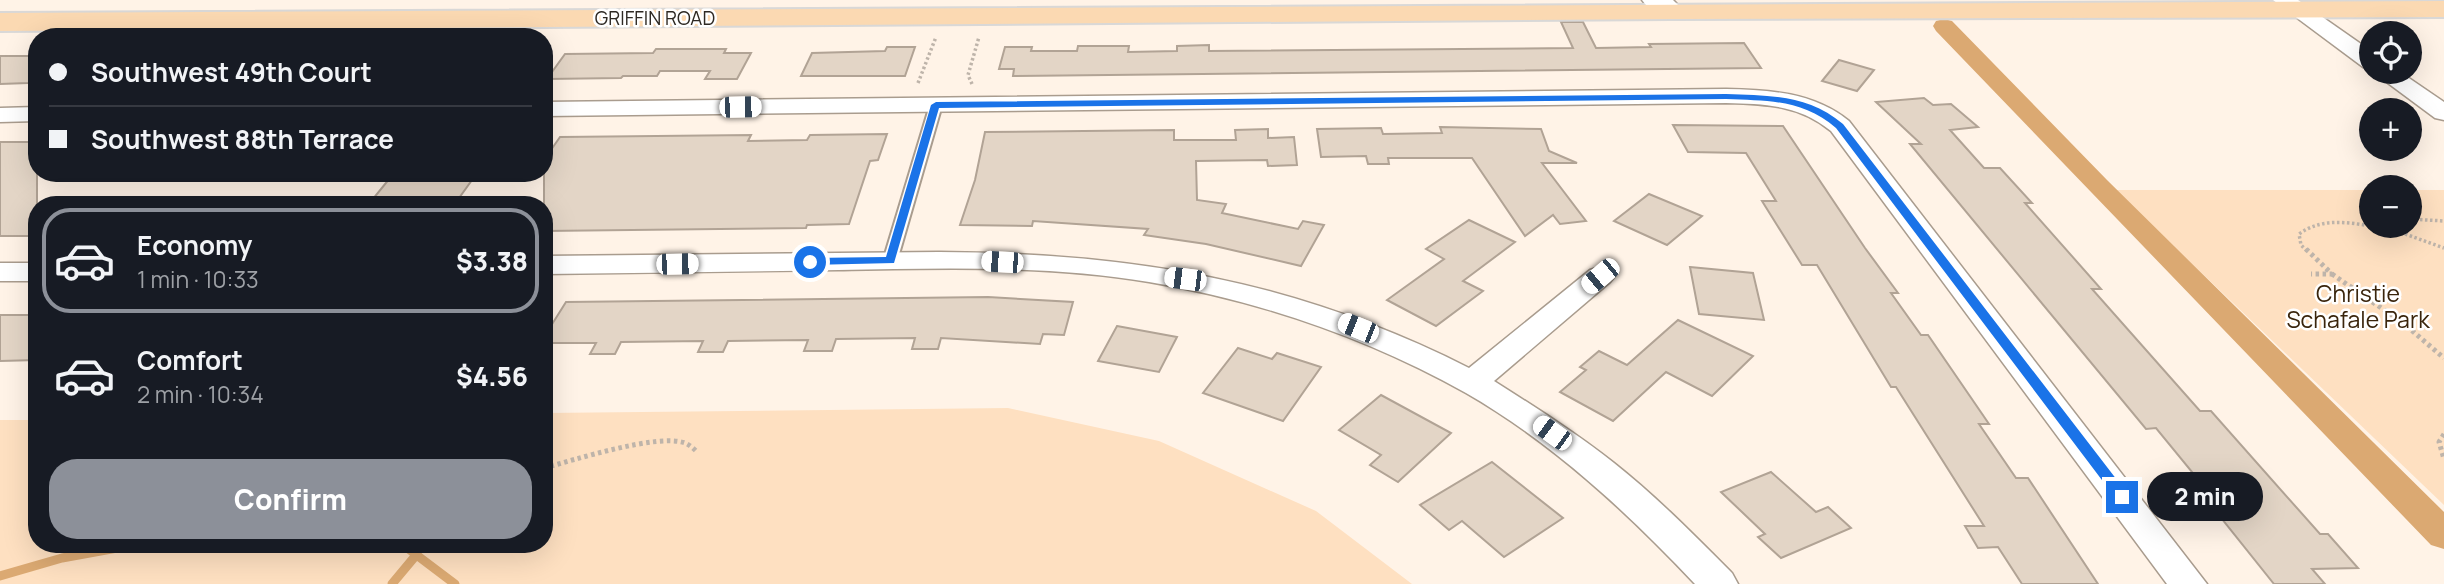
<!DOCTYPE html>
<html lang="en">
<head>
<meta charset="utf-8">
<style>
  body { margin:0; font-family:Manrope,sans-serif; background:#20242c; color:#f1f3f6; height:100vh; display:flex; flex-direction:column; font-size:26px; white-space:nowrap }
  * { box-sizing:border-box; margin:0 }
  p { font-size:23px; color:#9ea1a6 }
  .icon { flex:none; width:38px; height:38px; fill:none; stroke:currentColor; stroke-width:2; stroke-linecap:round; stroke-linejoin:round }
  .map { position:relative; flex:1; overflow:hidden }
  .panel { position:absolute; left:28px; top:196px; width:525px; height:357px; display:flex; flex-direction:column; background:#171b24; border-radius:28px; box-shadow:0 7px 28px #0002 }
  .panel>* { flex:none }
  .top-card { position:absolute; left:28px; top:28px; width:525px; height:154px; border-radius:28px; box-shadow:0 7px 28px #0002; display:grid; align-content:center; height:154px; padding:0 21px; background:#171b24 }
  .controls { position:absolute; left:2359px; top:21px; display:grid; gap:14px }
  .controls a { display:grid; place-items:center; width:63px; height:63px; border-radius:50%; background:#171b24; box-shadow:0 7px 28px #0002; font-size:35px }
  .end { position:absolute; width:32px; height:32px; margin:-16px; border:9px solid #1a73e8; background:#fff; box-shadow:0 0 0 4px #fff }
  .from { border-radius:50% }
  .bubble { position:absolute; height:49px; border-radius:24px; background:#171b24; box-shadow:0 7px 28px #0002; font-size:23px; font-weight:800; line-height:49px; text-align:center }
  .car { position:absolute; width:21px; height:42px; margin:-21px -10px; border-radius:9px; box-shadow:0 0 5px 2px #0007; background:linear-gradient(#fff 24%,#345 0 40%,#fff 0 76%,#345 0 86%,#fff 0) }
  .top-card b { display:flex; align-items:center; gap:24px; height:66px; font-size:26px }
  .top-card b+b { border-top:2px solid #363941 }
  .top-card i { width:18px; height:18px; background:#f1f3f6 }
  ul { padding:12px 0 0; list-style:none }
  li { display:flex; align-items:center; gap:21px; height:105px; margin:0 14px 10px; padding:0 7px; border:4px solid transparent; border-radius:28px }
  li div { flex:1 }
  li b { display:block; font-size:26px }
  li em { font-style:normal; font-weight:800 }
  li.on { border-color:#8c9099 }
  li>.icon { width:63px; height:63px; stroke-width:1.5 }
  .cta { display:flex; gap:14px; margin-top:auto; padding:14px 21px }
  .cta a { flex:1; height:80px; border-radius:28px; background:#8c9099; color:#fff; font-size:28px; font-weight:800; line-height:80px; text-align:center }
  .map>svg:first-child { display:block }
  .green { fill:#fee0c1 }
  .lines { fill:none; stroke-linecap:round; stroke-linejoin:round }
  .stream { stroke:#dba972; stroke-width:9 }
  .canal { fill:#dba972; fill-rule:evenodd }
  .building { fill:#e3d5c6; stroke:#b1a395; stroke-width:2 }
  .service-casing { stroke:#a99c8e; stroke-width:4 }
  .minor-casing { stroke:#a99c8e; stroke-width:3 }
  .tertiary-casing { stroke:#a99c8e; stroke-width:3 }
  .primary-casing { stroke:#d9d8d7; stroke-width:4 }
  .path-far1 { stroke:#beb4aa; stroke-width:3.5; stroke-dasharray:2.5 2.5; stroke-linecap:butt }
  .path { stroke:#beb4aa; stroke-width:5; stroke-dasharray:3.5 3.5; stroke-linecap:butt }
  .service { fill:#fff; fill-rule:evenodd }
  .minor { fill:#fff; fill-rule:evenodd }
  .tertiary { fill:#fff; fill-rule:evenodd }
  .primary { fill:#fbd9b2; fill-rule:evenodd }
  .route { fill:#1a73e8 }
  .labels { text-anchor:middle; stroke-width:5; stroke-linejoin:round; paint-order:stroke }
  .far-street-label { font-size:19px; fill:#2e2923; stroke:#fff }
  .park-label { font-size:23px; fill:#3a250c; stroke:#fff }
</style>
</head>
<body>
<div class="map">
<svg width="2444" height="584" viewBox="0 0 2444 584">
  <rect width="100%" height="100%" fill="#fff3e7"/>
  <g class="green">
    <polygon points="2115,190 2371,190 2371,226 2410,226 2410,190 2444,190 2444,505"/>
    <polygon points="1008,408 1159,441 1316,511 1412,584 0,584 0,420 37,420 37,544 544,544 544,413"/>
  </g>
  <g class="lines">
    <g class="stream">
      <polyline points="402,544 455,584"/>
      <polyline points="0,576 62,558 139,544"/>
      <polyline points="392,584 417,554"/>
    </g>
    <polygon class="canal" points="1944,19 1952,21 2107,180 2444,512 2444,549 2431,545 1936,31 1933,26 1936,21"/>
  </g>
  <g class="building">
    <polygon points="1561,22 1583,22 1596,48 1651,47 1649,44 1744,43 1761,68 1013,76 1014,69 999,69 1005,47 1032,47 1031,51 1077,51 1078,46 1129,46 1128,52 1177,51 1177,46 1209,45 1209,51 1573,48"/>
    <polygon points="887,47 915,47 905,76 801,76 812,53 885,51"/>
    <polygon points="656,49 726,49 724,53 751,53 737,79 705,79 710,71 660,71 657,76 623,76 621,78 547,79 565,54 653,53"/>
    <polygon points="0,56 37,56 37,77 28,83 0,84"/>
    <polygon points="1839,60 1874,70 1857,91 1822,81"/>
    <polygon points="1924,98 1933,105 1951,104 1978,127 1950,130 1984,168 2000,168 2032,203 2025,203 2101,289 2092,289 2200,411 2211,411 2320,534 2328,534 2358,568 2312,569 2325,584 2274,584 2198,489 2206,489 2156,428 2146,429 1910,144 1921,144 1876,102"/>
    <polygon points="1673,125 1783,126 1865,248 1898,293 1891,293 1921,335 1928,335 1989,424 1979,424 2016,478 2028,478 2098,584 2022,584 1998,547 1978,548 1965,526 1984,526 1896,387 1891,387 1817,265 1802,265 1762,201 1776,201 1746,153 1688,152"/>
    <polygon points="1440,127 1541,129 1549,151 1577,163 1542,163 1586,221 1560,224 1553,215 1525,236 1472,158 1388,158 1389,164 1368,164 1366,156 1321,157 1317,129 1381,128 1383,134 1442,133"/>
    <polygon points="1268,129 1268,138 1294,137 1297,165 1268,166 1267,160 1196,161 1197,200 1226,204 1222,213 1298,229 1303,221 1324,225 1301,266 1206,244 1144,235 1148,229 1033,221 1032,226 960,225 975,180 985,132 1174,130 1174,140 1236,140 1235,130"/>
    <polygon points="887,134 878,160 870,161 849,224 807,225 806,228 544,231 544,160 560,137 751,135 748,141 807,140 810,135"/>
    <rect x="0" y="142" width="37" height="94"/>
    <polygon points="394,173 477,173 454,205 368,205"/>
    <polygon points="1649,194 1702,216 1667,245 1614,221"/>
    <polygon points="1469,220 1515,242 1463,281 1483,291 1436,326 1387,300 1444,259 1426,249"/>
    <polygon points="1690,267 1753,273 1764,320 1699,314"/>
    <polygon points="988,297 1073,302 1064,335 1043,334 1040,344 941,338 938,349 912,349 915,338 836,339 832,351 804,351 808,340 728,341 723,352 698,352 703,341 621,342 615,354 590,354 596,343 544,343 544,337 566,302"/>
    <polygon points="0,315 37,315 37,360 0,361"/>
    <polygon points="1678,320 1753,356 1712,396 1666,372 1613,421 1560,392 1586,370 1580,367 1599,351 1627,365"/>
    <polygon points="1117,326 1177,337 1159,372 1098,361"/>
    <polygon points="1238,348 1272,359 1277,353 1321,367 1283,421 1203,393"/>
    <polygon points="1381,395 1451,433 1398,482 1370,465 1381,455 1339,430"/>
    <polygon points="1492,462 1563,518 1504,557 1462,521 1449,530 1420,505"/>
    <polygon points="1771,472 1816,512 1828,507 1851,528 1781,558 1758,537 1765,534 1721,492"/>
  </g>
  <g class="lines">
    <defs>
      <polygon id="service" points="936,102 942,105 897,261 895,264 885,264 883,261 930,105"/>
      <g id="minor">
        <polygon points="2273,0 2298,0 2371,51 2371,69 2363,67"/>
        <polygon points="2373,72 2400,72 2444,102 2444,120 2435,118"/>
        <path d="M1726,89C1770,90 1813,92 1849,121L2207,584H2167L1831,131C1799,105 1766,104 1726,103L544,116V102Z"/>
        <polygon points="37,107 37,121 0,122 0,108"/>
        <path d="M939,252C1132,253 1295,280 1469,368L1590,270L1600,267L1610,270L1615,276L1610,282L1494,381C1535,407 1576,433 1614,463C1657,497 1694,535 1732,573L1738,584H1695C1627,512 1553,443 1466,393C1368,338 1260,301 1149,282C1047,265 941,268 838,270C740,272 642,273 544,274V256Z"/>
        <rect x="0" y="263" width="37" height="18"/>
      </g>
      <path id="tertiary" d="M1642,0H1673L1684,11L1680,17C1665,21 1651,13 1642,0Z"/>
      <polygon id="primary" points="2444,1 2444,17 1671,19 0,31 0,13"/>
    </defs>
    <use href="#service" class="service-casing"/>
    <use href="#minor" class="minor-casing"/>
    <use href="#tertiary" class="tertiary-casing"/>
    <use href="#primary" class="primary-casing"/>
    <g class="path-far1">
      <polyline points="918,83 936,37"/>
      <polyline points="972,84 968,75 979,37"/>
      <polyline points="2410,219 2444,221"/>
      <polyline points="2371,226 2394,230 2444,248"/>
      <path d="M2307,251L2301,245L2299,234C2321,218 2346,222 2371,226"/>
    </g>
    <g class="path">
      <polyline points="2306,249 2332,274 2311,274"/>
      <polyline points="2332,274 2403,323 2444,358"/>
      <polyline points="2444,434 2439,442 2444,459"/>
      <path d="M544,468C574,460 658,433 685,443C690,445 694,449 698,453"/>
    </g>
    <use href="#service" class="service"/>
    <use href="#minor" class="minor"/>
    <use href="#tertiary" class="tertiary"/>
    <use href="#primary" class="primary"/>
  </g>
  <path class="route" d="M1726,94C1770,96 1807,94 1843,124L2127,493V500H2117L1836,128C1802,99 1768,101 1726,99L939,108L894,263L810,265L805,262L810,258L886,257L931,105L936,102Z"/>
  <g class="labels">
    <g class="far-street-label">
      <text x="655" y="25">GRIFFIN ROAD</text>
    </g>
    <g class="park-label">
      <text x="2358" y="302">Christie<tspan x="2358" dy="26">Schafale Park</tspan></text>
    </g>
  </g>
</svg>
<div class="controls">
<a><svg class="icon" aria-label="locate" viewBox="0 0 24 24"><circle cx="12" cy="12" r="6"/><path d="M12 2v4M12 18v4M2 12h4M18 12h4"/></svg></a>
<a>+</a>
<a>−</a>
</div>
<i class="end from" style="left:810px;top:262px"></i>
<i class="end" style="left:2122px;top:497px"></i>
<div class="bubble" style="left:2147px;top:472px;width:116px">2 min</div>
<i class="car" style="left:740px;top:107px;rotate:89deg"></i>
<i class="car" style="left:1002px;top:262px;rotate:273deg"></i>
<i class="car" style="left:677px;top:264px;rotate:89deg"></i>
<i class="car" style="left:1600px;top:276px;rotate:230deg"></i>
<i class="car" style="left:1185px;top:279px;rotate:277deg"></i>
<i class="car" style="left:1358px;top:328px;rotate:292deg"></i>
<i class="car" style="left:1552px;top:433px;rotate:306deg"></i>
<div class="top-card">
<b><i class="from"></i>Southwest 49th Court</b>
<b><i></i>Southwest 88th Terrace</b>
</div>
<section class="panel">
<ul>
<li class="on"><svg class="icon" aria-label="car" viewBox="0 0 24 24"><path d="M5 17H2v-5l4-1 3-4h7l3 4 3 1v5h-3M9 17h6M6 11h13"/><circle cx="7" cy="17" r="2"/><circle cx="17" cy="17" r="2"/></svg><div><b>Economy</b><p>1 min · 10:33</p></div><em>$3.38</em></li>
<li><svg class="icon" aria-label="car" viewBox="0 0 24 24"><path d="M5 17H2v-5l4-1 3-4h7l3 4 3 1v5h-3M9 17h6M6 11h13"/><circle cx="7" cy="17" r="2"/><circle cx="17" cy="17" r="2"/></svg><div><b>Comfort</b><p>2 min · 10:34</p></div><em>$4.56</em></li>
</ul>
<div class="cta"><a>Confirm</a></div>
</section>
</div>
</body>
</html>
